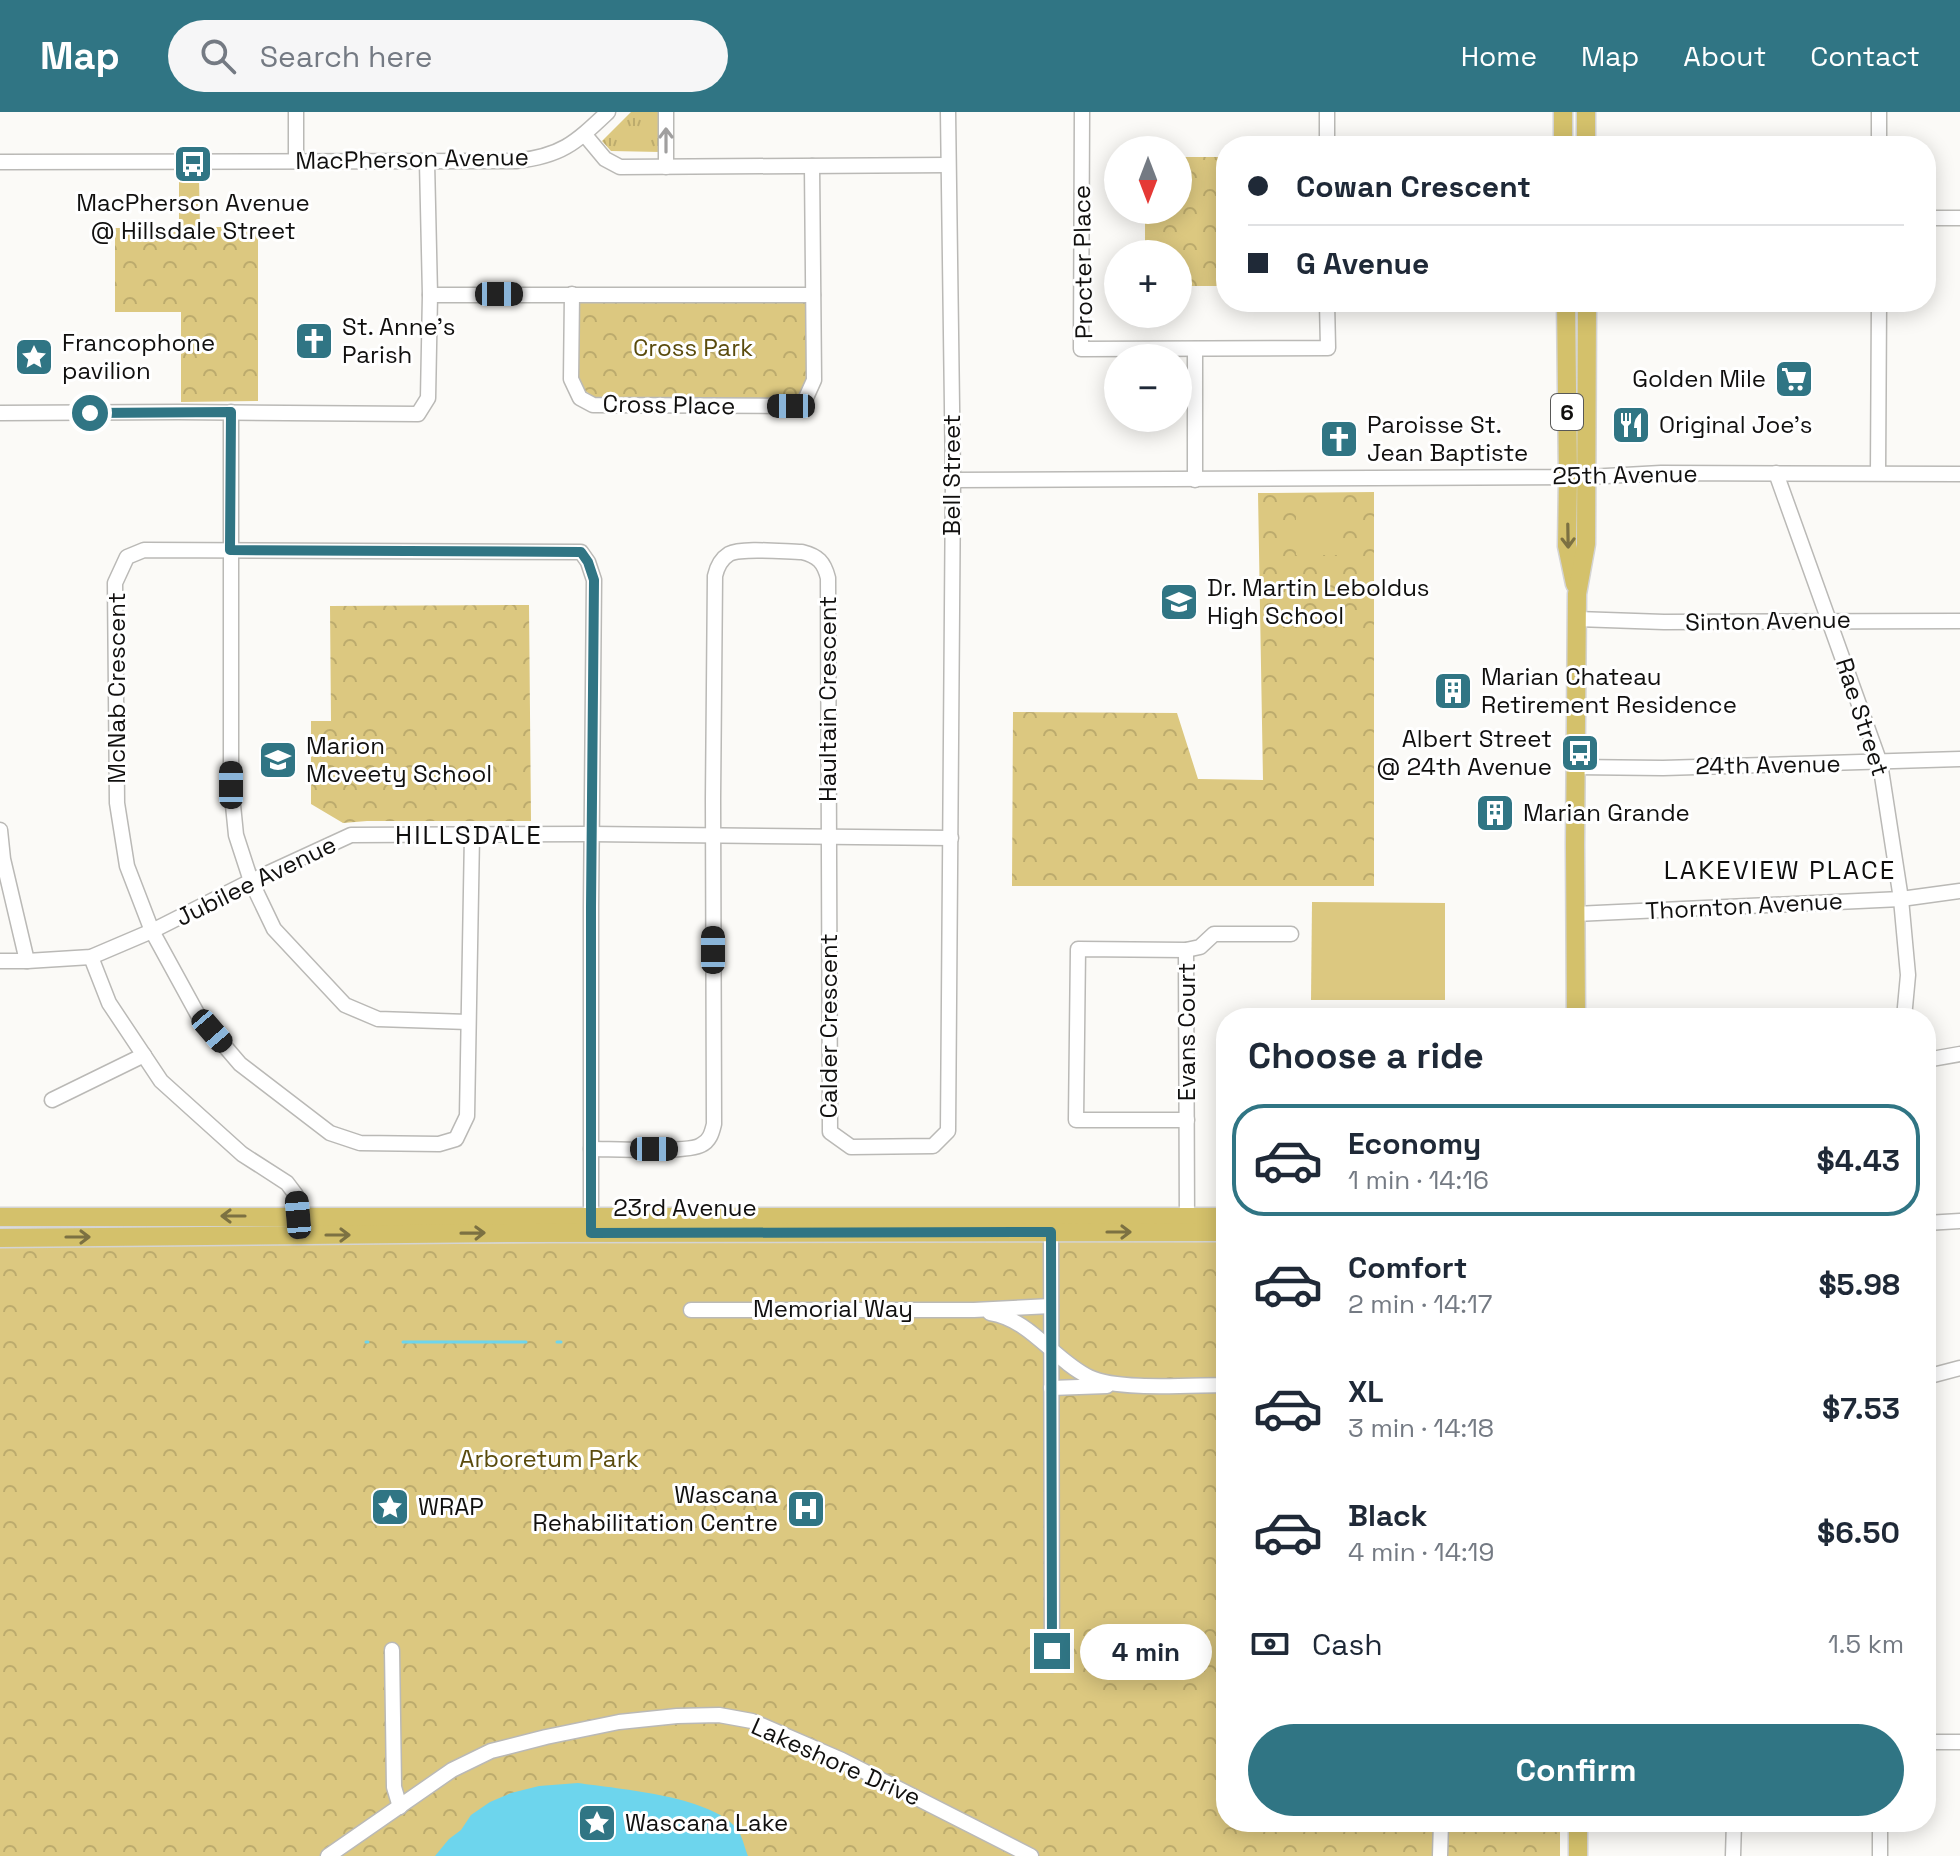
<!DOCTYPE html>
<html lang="en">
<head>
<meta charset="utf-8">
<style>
  body { margin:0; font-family:"Space Grotesk",sans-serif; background:#f6f6f7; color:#1f2937; height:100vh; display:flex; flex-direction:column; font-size:30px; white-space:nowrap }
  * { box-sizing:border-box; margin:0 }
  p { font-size:26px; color:#747a83 }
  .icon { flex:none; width:44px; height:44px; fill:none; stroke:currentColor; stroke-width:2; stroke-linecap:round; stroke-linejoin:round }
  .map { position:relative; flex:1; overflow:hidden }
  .sheet { position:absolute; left:1216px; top:896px; width:720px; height:824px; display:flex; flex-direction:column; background:#fff; border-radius:32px; box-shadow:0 4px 20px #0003 }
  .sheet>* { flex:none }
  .banner { position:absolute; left:1216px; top:24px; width:720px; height:176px; border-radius:32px; box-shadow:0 4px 20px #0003; display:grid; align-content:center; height:176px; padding:0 32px; background:#fff }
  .needle { width:52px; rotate:180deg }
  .fabs { position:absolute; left:1104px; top:24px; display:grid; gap:16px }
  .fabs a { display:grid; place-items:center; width:88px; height:88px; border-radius:50%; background:#fff; box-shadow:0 4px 20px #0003; font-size:40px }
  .end { position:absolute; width:36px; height:36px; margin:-18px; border:10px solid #307584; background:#fff; box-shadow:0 0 0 4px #fff }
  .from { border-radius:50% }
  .bubble { position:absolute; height:56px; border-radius:28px; background:#fff; box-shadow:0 4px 20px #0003; font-size:26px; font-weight:800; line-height:56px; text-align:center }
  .car { position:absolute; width:24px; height:48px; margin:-24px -12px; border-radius:10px; box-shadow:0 0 6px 2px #0007; background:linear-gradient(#222 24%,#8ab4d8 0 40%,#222 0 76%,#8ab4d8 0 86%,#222 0) }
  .banner b { display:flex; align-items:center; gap:28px; height:76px; font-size:30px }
  .banner b+b { border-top:2px solid #e0e1e3 }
  .banner i { width:20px; height:20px; background:#1f2937 }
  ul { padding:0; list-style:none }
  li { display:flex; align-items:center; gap:24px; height:112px; margin:0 16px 12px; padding:0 16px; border:4px solid transparent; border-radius:32px }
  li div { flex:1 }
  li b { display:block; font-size:30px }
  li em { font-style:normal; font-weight:800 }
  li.selected { border-color:#307584 }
  li>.icon { width:72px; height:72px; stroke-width:1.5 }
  h2 { padding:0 32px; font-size:36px; line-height:96px }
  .pay { display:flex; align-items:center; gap:20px; height:88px; padding:0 32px; font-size:30px }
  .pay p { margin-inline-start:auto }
  .action { display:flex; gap:16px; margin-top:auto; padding:16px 32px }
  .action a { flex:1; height:92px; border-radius:48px; background:#307584; color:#fff; font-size:32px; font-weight:800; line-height:92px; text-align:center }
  header { display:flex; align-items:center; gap:48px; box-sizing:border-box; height:112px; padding:0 40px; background:#307584; color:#fff }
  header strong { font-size:38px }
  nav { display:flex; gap:44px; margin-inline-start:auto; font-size:28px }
  .search { width:560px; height:72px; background:#f6f6f7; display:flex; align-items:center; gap:20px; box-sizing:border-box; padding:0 28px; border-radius:44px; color:#747a83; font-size:30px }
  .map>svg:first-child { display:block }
  .grass { fill:url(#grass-tufts) }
  .park { fill:url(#park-crowns) }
  .pitch { fill:#dcc880 }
  .water { fill:#6dd5ed }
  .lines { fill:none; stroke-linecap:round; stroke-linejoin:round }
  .stream { stroke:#6dd5ed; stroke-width:3 }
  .minor-casing { stroke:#bab9b6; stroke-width:17 }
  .major-casing { stroke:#d4d4d4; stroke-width:21 }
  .minor { stroke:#fff; stroke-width:14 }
  .major { stroke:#d4c16b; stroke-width:18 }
  .oneway { stroke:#a09f9f }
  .oneway2 { stroke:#7c7142 }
  .route { stroke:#307584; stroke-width:10 }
  .labels { text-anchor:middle; stroke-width:6; stroke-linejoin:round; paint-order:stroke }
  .shield { fill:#fff; stroke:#585857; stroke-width:2 }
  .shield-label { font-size:22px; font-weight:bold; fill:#11100f }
  .street-label { font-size:24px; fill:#11100f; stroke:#fff }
  .poi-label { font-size:24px; fill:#11100f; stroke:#fff; text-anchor:start }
  .park-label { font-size:24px; fill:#5a4b0d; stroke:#fff }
  .neighbourhood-label { font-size:26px; letter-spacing:2px; fill:#11100f; stroke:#fff }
</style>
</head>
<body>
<header>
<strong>Map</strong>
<div class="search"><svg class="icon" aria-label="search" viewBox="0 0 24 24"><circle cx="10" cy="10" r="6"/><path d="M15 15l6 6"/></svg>Search here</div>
<nav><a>Home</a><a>Map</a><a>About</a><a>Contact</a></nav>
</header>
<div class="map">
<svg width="1960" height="1744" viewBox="0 0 1960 1744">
  <defs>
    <pattern id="grass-tufts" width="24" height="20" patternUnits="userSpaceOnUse" patternTransform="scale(2)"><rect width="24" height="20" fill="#dcc880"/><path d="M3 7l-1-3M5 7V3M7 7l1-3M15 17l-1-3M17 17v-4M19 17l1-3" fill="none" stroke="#bcab6d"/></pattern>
    <pattern id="park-crowns" width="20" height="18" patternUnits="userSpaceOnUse" patternTransform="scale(2)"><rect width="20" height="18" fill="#dcc880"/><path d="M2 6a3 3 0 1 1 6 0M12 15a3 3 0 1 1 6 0" fill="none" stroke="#bcab6d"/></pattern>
  </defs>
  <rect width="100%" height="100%" fill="#fbfaf7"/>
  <polygon class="grass" points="631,0 661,0 660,40 611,39 602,29"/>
  <g class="park">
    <polygon points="1178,45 1226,45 1226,174 1178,174 1178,142 1145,142 1145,98 1178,98"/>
    <polygon points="199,66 200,115 258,115 258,289 181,290 181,200 115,200 115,116 179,116 179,67"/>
    <polygon points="580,189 806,190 810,194 809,268 802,280 789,287 594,285 582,277 577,263 577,193"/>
    <polygon points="1374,380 1374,774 1012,774 1013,600 1177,601 1198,667 1263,668 1258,381"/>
    <polygon points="529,493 531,709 367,709 343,711 311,692 311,609 331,609 330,494"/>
    <polygon points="1067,1128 1226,1128 1226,1710 1560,1710 1560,1744 0,1744 0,1134"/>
  </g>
  <g class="pitch">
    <rect x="1296" y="392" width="45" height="51"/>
    <polygon points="1312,790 1445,791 1445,888 1311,888"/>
  </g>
  <path class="water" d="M578,1671C618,1677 717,1684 739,1720C743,1727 745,1737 748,1744H435L449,1727L461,1718L471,1703L490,1690L511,1681L539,1674Z"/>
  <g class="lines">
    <g class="stream">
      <polyline points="366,1230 368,1230"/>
      <polyline points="403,1230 526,1230"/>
      <polyline points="557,1230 561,1230"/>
    </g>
    <defs>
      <g id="minor">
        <polyline points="296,0 296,48"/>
        <polyline points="1082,0 1081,237 1328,236 1327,190"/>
        <polyline points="1327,0 1327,34"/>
        <polyline points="1879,0 1879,34"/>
        <polyline points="585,23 605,47 620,55 948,53"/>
        <path d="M0,50L516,49C562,44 575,31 608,0"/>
        <polyline points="666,55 666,0"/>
        <polyline points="1926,106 1960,106"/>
        <polyline points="572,182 571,267 580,286 593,293 791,294 805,288 814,268 812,54"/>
        <polyline points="430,183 813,183"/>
        <polyline points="231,300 231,673 236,723 251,769 274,817 345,893 378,907 468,910"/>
        <polyline points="0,301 178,300 418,302 428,286 430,183 427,50"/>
        <polyline points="1776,361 1880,651 1901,787 1908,863 1904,906"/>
        <polyline points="1878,361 1879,190"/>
        <polyline points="953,368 1588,365 1661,361 1960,362"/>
        <polyline points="1195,368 1195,237"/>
        <polyline points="1577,507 1664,510 1960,509"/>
        <polyline points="1575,655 1663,656 1960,647"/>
        <polyline points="0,718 3,747 27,849"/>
        <polyline points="472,723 467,1004 456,1027 439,1032 360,1031 330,1021 240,952 198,903 152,819 127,754 117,691 115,471 127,445 144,438 581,440 588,450 594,468 591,796 591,1112"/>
        <polyline points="1575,802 1901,787 1960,779"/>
        <polyline points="1186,838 1187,1113"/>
        <polyline points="91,845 109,891 161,969 242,1042 287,1071 296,1083 298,1103"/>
        <polyline points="0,849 27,849 91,845 152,819 251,769 351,723 591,722 951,726"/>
        <polyline points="1926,948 1960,942"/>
        <polyline points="52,988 144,943"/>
        <polyline points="1187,1008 1076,1008 1078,837 1186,838 1200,835 1214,822 1291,822"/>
        <path d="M591,1037C611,1037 689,1041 701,1033C710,1029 712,1020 714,1012L713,687L715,464C717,455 721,447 729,442C742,435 786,440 802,440C818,444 824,450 828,466L830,1020L851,1035L933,1034L948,1019L953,368L948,0"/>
        <polyline points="1926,1111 1960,1109"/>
        <polyline points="1051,1113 1052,1553"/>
        <polyline points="691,1198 974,1198 1051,1194"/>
        <path d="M990,1201C1030,1207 1054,1248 1089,1265C1118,1279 1192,1273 1226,1273"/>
        <polyline points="1926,1265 1960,1256"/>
        <polyline points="1051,1276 1107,1274"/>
        <polyline points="392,1538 394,1675 400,1695"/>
        <polyline points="1926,1630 1960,1630"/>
        <polyline points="1880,1710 1880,1744"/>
        <polyline points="328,1744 452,1658 491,1639 546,1625 619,1610 677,1604 719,1603 752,1609 842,1648 1031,1744"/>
        <polyline points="1440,1744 1441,1710"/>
        <polyline points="1733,1744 1734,1710"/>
      </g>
      <g id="major">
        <polyline points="1563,0 1563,34"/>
        <polyline points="1586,0 1586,34"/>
        <polyline points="1566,190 1568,365 1567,434 1575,472"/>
        <polyline points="1576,906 1575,733 1577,482 1586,432 1587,190"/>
        <polyline points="0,1105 1226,1105"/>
        <polyline points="0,1126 507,1121 1226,1120"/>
        <polyline points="1578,1710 1578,1744"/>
      </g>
    </defs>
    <use href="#minor" class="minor-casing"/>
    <use href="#major" class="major-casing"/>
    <use href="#minor" class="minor"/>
    <use href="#major" class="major"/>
  </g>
  <defs><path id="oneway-shaft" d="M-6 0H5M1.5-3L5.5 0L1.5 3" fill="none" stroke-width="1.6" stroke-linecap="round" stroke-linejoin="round" transform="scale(2)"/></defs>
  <use class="oneway" href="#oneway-shaft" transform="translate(666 28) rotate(-90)"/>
  <g class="oneway2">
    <use href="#oneway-shaft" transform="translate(1568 424) rotate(89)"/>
    <use href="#oneway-shaft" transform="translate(233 1104) rotate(180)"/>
    <use href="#oneway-shaft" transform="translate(1119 1120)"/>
    <use href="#oneway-shaft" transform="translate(473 1121) rotate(-1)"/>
    <use href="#oneway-shaft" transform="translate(338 1123)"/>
    <use href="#oneway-shaft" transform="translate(78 1125)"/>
  </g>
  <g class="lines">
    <polyline class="route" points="90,301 231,300 230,438 581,440 588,450 594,468 591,796 591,1121 1051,1120 1052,1539"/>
  </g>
  <defs>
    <symbol id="bus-square" viewBox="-11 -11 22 22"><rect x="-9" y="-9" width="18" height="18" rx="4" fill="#307584" stroke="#fff"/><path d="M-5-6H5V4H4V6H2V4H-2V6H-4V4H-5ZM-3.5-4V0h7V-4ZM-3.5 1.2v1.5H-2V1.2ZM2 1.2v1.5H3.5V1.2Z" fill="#fff"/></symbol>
    <symbol id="church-square" viewBox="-11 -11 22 22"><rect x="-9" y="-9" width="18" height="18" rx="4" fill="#307584" stroke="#fff"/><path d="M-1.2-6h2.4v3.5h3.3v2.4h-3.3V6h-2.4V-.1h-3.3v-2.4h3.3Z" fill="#fff"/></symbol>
    <symbol id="sight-square" viewBox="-11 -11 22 22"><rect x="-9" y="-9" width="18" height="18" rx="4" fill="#307584" stroke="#fff"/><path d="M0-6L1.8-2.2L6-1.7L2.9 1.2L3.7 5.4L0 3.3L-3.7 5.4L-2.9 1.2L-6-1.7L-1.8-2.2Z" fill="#fff"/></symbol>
    <symbol id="supermarket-square" viewBox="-11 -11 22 22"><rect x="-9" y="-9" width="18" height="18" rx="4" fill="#307584" stroke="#fff"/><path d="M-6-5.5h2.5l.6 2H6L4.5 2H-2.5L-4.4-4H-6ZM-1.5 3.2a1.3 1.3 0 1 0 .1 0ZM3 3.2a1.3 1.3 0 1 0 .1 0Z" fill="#fff"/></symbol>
    <symbol id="restaurant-square" viewBox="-11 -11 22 22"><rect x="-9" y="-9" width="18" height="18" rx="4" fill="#307584" stroke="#fff"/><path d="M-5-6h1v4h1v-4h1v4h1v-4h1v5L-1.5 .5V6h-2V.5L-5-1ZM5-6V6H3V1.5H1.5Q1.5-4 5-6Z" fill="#fff"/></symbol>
    <symbol id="school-square" viewBox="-11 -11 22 22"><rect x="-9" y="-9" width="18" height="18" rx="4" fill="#307584" stroke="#fff"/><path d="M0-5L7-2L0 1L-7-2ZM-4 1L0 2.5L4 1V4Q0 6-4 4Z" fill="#fff"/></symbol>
    <symbol id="building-square" viewBox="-11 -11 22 22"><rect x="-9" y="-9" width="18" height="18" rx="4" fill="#307584" stroke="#fff"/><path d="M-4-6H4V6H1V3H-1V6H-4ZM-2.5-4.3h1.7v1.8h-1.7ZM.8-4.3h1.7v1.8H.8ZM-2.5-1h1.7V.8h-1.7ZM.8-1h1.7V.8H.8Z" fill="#fff"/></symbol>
    <symbol id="hospital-square" viewBox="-11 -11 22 22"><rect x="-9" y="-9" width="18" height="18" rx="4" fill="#307584" stroke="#fff"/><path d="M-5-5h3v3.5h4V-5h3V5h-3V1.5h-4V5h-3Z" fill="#fff"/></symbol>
  </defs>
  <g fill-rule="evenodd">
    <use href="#bus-square" x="171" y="30" width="44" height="44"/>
    <use href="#church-square" x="292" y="207" width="44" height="44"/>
    <use href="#sight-square" x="12" y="223" width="44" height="44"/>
    <use href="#supermarket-square" x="1772" y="245" width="44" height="44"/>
    <use href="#restaurant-square" x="1609" y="291" width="44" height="44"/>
    <use href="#church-square" x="1317" y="305" width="44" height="44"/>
    <use href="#school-square" x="1157" y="468" width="44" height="44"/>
    <use href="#building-square" x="1431" y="557" width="44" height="44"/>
    <use href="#bus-square" x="1558" y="619" width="44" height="44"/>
    <use href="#school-square" x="256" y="626" width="44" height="44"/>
    <use href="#building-square" x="1473" y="679" width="44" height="44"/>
    <use href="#sight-square" x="368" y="1373" width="44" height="44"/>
    <use href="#hospital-square" x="784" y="1375" width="44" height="44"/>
    <use href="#sight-square" x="575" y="1689" width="44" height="44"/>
  </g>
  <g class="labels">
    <rect class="shield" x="1551" y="282" width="32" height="36" rx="6"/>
    <g class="shield-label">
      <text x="1567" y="308">6</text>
    </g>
    <g class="street-label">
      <text transform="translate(412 47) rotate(-1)" y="8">MacPherson Avenue</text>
      <text transform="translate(1083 150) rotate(-91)" y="8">Procter Place</text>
      <text transform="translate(669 293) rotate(1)" y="8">Cross Place</text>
      <text transform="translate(952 363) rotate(-90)" y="8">Bell Street</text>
      <text transform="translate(1625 363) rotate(-1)" y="8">25th Avenue</text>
      <text transform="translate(1768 509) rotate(-1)" y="8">Sinton Avenue</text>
      <text transform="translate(117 576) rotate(-90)" y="8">McNab Crescent</text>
      <text transform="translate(828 587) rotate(-90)" y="8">Haultain Crescent</text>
      <text transform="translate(1862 605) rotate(72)" y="8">Rae Street</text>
      <text transform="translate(1768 653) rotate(-1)" y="8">24th Avenue</text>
      <text transform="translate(256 769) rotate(-26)" y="8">Jubilee Avenue</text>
      <text transform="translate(1744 794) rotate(-3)" y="8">Thornton Avenue</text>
      <text transform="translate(829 914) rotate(-90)" y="8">Calder Crescent</text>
      <text transform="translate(1187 920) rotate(-90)" y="8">Evans Court</text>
      <text x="685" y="1104">23rd Avenue</text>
      <text x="833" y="1205">Memorial Way</text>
      <text transform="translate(836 1650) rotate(24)" y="8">Lakeshore Drive</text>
    </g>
    <g class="poi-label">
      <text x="193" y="99" text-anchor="middle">MacPherson Avenue<tspan x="193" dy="28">@ Hillsdale Street</tspan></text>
      <text x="342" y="223">St. Anne's<tspan x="342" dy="28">Parish</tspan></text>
      <text x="62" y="239">Francophone<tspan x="62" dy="28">pavilion</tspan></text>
      <text x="1766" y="275" text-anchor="end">Golden Mile</text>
      <text x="1367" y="321">Paroisse St.<tspan x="1367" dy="28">Jean Baptiste</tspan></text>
      <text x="1659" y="321">Original Joe's</text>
      <text x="1207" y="484">Dr. Martin Leboldus<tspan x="1207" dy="28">High School</tspan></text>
      <text x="1481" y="573">Marian Chateau<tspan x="1481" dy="28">Retirement Residence</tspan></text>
      <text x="1552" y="635" text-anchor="end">Albert Street<tspan x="1552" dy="28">@ 24th Avenue</tspan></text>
      <text x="306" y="642">Marion<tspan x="306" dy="28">Mcveety School</tspan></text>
      <text x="1523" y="709">Marian Grande</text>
      <text x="778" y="1391" text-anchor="end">Wascana<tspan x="778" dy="28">Rehabilitation Centre</tspan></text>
      <text x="418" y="1403">WRAP</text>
      <text x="625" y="1719">Wascana Lake</text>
    </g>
    <g class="park-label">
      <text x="693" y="244">Cross Park</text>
      <text x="549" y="1355">Arboretum Park</text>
    </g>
    <g class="neighbourhood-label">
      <text x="469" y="732">HILLSDALE</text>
      <text x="1780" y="767">LAKEVIEW PLACE</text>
    </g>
  </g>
</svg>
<div class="fabs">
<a><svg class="needle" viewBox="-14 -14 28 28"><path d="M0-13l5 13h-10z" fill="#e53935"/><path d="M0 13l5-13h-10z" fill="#747a83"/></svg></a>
<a>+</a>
<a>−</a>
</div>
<i class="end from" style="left:90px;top:301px"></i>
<i class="end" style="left:1052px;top:1539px"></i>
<div class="bubble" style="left:1080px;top:1512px;width:132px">4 min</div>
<i class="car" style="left:499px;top:182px;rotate:90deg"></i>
<i class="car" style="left:791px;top:294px;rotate:270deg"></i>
<i class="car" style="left:231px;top:673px;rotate:0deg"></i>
<i class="car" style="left:713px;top:838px;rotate:0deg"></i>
<i class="car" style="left:212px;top:919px;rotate:139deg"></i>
<i class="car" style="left:654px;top:1037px;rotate:90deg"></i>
<i class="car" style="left:298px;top:1103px;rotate:355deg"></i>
<div class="banner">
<b><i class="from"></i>Cowan Crescent</b>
<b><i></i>G Avenue</b>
</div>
<section class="sheet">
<h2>Choose a ride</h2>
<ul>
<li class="selected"><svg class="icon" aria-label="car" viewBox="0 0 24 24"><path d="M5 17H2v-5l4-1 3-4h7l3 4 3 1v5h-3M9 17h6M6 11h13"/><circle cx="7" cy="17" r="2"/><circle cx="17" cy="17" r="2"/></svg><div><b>Economy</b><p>1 min · 14:16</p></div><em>$4.43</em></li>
<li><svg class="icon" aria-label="car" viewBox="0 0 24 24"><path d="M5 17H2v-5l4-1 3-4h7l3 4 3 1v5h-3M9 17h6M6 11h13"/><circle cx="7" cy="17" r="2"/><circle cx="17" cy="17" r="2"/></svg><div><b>Comfort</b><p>2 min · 14:17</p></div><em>$5.98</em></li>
<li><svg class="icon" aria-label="car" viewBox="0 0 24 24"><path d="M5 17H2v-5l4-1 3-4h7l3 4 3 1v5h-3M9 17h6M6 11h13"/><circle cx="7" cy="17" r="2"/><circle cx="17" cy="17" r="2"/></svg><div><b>XL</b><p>3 min · 14:18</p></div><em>$7.53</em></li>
<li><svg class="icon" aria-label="car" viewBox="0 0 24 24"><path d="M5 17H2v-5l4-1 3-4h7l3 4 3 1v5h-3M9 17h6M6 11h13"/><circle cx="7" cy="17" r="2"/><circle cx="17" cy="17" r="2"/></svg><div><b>Black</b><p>4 min · 14:19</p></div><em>$6.50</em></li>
</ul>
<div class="pay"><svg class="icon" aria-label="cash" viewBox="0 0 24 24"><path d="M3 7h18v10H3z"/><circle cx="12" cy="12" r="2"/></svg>Cash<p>1.5 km</p></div>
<div class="action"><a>Confirm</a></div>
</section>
</div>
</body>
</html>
